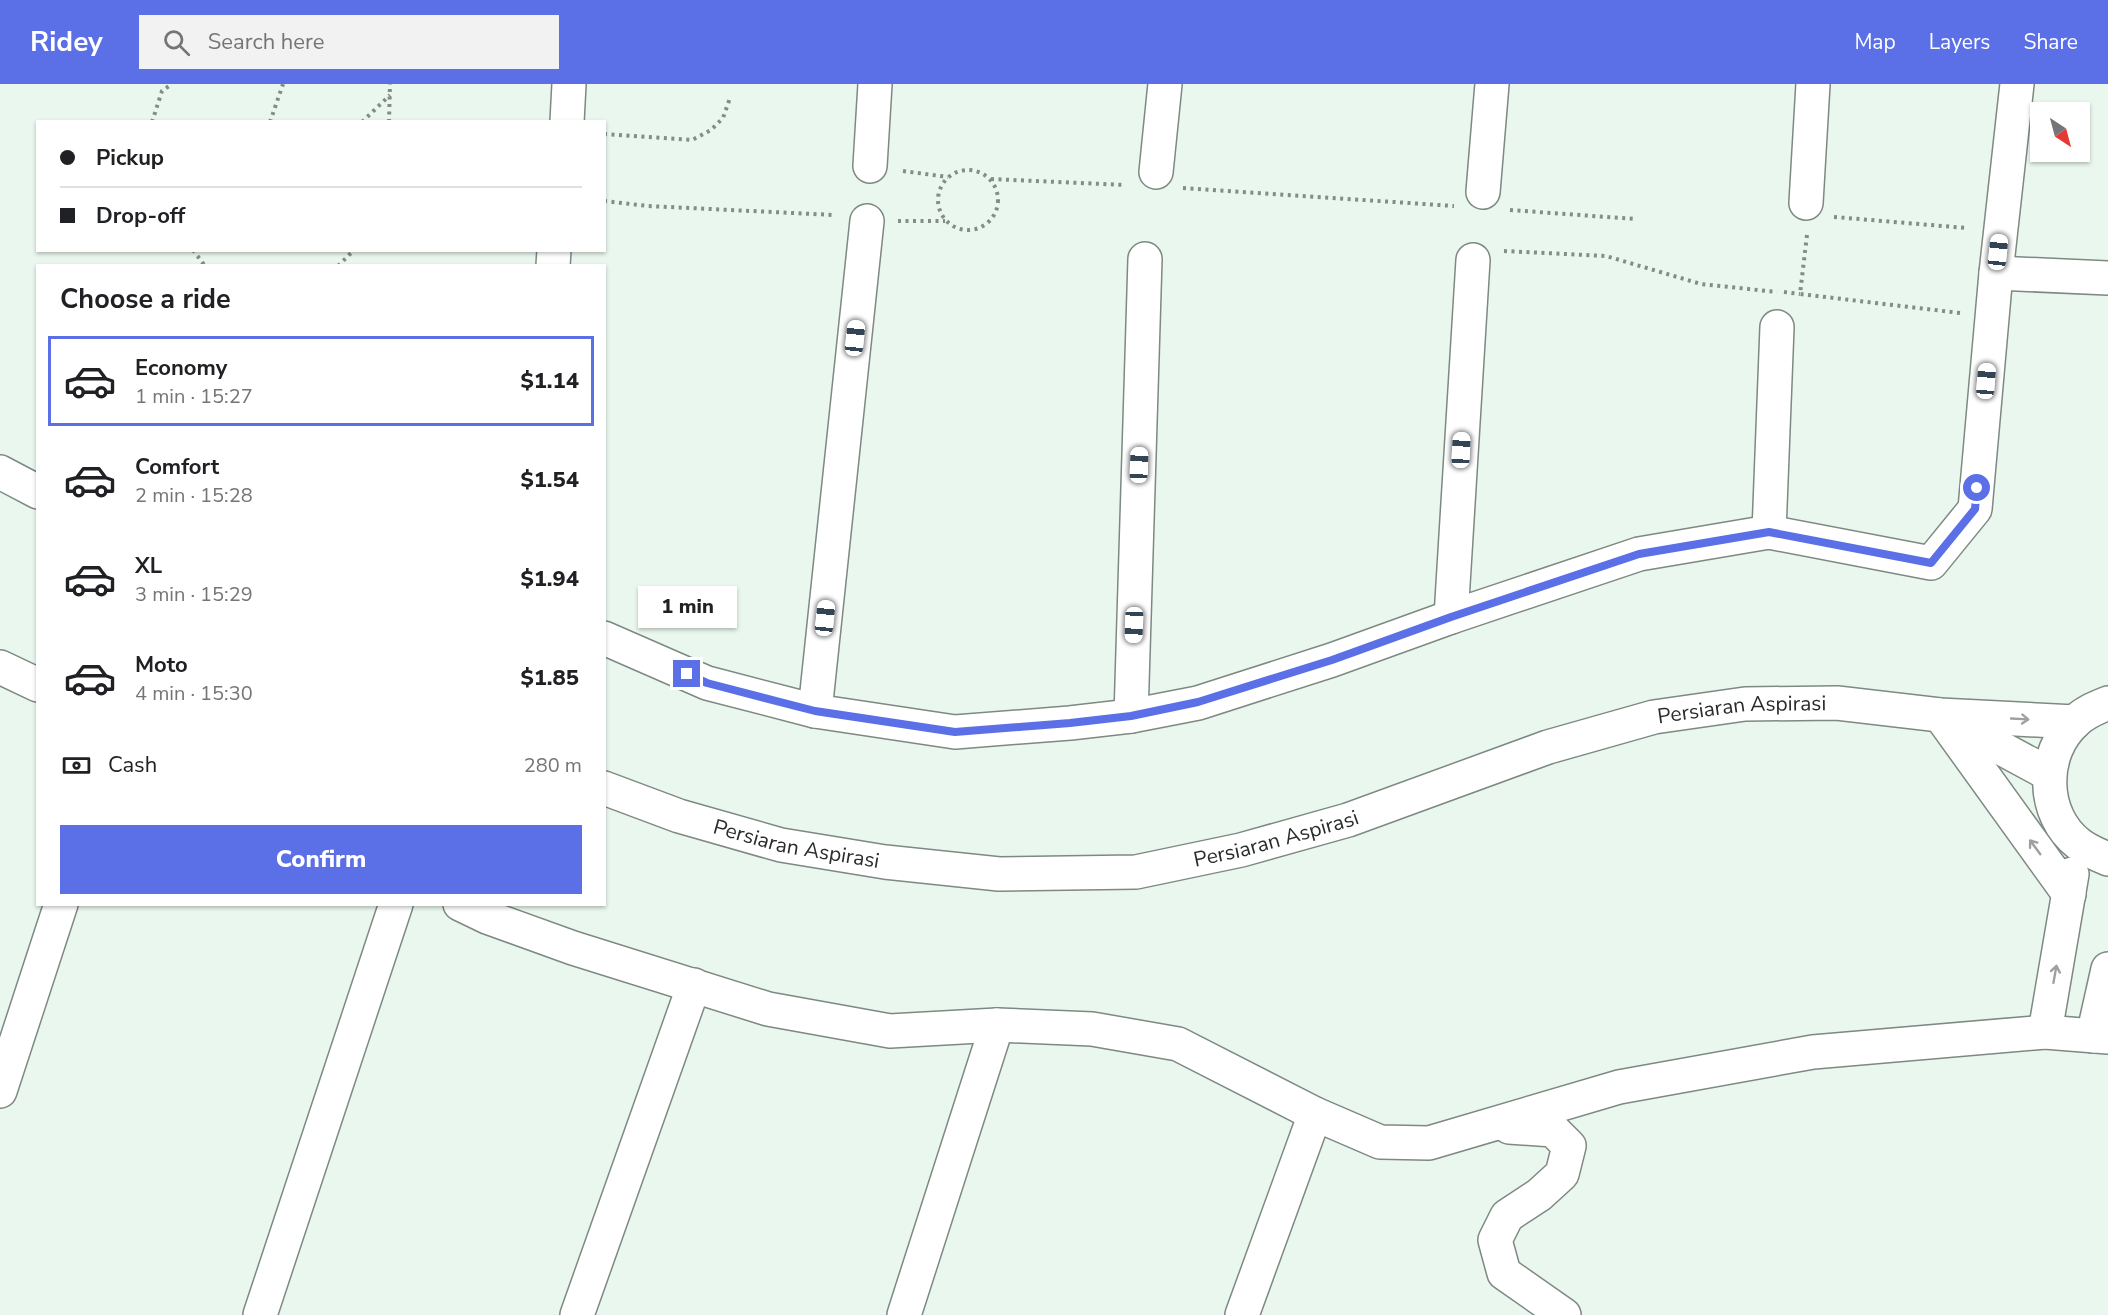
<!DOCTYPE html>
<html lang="en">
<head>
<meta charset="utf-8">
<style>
  body { margin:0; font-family:"Nunito Sans",sans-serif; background:#f2f2f2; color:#202124; height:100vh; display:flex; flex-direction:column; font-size:22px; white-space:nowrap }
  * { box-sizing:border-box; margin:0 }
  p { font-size:20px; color:#757577 }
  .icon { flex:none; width:33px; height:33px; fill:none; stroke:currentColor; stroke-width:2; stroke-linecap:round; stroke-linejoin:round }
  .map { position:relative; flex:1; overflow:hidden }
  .details { position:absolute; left:36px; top:180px; width:570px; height:642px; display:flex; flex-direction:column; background:#fff; border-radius:0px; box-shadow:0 2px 4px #0004 }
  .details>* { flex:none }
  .top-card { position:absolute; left:36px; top:36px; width:570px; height:132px; border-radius:0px; box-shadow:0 2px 4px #0004; display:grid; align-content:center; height:132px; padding:0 24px; background:#fff }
  .needle { width:39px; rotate:144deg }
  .tools { position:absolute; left:2030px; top:18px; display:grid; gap:12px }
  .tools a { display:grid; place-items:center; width:60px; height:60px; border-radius:0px; background:#fff; box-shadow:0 2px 4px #0004; font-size:30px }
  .end { position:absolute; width:27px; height:27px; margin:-14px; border:8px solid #5b6fe6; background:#fff; box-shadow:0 0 0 3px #fff }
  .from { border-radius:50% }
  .bubble { position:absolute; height:42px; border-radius:0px; background:#fff; box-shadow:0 2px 4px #0004; font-size:20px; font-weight:800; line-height:42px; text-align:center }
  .car { position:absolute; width:18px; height:36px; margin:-18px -9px; border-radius:8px; box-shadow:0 0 4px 2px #0007; background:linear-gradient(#fff 24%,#345 0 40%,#fff 0 76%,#345 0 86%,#fff 0) }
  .top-card b { display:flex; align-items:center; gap:21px; height:57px; font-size:22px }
  .top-card b+b { border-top:2px solid #e0e0e0 }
  .top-card i { width:15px; height:15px; background:#202124 }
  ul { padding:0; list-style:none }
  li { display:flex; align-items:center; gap:18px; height:90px; margin:0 12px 9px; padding:0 12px; border:3px solid transparent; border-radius:0px }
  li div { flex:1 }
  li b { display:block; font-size:22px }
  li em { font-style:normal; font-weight:800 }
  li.current { border-color:#5b6fe6 }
  li>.icon { width:54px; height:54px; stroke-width:1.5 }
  h2 { padding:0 24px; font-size:27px; line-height:72px }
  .pay { display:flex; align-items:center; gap:15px; height:66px; padding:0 24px; font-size:22px }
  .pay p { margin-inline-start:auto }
  .action { display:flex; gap:12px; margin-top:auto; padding:12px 24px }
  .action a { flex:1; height:69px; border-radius:0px; background:#5b6fe6; color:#fff; font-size:24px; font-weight:800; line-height:69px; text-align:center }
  header { display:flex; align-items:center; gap:36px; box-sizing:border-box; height:84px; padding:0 30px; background:#5b6fe6; color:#fff }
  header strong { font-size:28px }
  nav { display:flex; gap:33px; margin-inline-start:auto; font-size:21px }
  .search { width:420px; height:54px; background:#f2f2f2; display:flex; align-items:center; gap:15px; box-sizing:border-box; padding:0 21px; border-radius:0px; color:#757577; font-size:22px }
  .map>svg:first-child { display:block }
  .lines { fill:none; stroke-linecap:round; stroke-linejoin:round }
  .minor-casing { stroke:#7d8982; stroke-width:36 }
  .path { stroke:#838c86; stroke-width:4; stroke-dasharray:3 4.5; stroke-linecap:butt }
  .minor { stroke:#fff; stroke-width:33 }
  .oneway { stroke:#9fa09f }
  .route { stroke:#5b6fe6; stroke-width:8 }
  .labels { text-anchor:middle; stroke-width:4.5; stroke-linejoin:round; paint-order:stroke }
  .street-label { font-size:21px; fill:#292d2a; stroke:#fff }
</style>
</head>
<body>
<header>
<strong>Ridey</strong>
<div class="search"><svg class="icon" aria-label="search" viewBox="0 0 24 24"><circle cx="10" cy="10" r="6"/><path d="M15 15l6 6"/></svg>Search here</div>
<nav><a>Map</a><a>Layers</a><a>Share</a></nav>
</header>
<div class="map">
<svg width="2108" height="1231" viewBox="0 0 2108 1231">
  <rect width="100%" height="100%" fill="#eaf7ee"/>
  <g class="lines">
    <defs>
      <g id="minor">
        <polyline points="567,38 569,0"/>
        <polyline points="870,82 875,0"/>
        <polyline points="1156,88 1165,0"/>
        <polyline points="1483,108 1492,0"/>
        <polyline points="1806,119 1813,0"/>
        <polyline points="553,182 554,166"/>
        <polyline points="1996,189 2108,194"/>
        <polyline points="0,388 38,408"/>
        <polyline points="1769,448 1777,243"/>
        <polyline points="1451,533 1473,176"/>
        <polyline points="604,554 707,599 815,627 955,648 1070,639 1131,632 1198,619 1332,576 1451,533 1639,470 1769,448 1931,479 1975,425 1996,189 2017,0"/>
        <polyline points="0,583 38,601"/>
        <path d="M2108,619C2096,624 2085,628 2076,637C2040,669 2041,731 2079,760C2088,767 2098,771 2108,775"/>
        <polyline points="815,627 867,137"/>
        <polyline points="1940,631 2069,810"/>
        <polyline points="1131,632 1145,175"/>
        <polyline points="1947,635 2049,690"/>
        <path id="s1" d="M604,704L679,732L781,761L885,778L999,790L1136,788L1241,766L1348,736L1548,663L1654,633L1745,620L1837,619L1940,631L2075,638"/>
        <polyline points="460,820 487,833 573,864 768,925 890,947 997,941 1092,945 1178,960 1315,1030"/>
        <polyline points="2045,948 2072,790"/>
        <polyline points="2093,952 2108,885"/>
        <polyline points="0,1007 61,820"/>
        <polyline points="1509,1043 1553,1046 1569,1062 1562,1090 1539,1111 1507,1132 1495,1156 1504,1189 1564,1231"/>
        <polyline points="260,1231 396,820"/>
        <polyline points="577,1231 694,901"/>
        <polyline points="904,1231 997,941"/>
        <polyline points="1242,1231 1315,1030 1380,1058 1429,1059 1619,1003 1813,968 2045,948 2108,953"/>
      </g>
    </defs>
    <use href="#minor" class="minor-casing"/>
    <g class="path">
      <polyline points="152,38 162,7 172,0"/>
      <polyline points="270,38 283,0"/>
      <polyline points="362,38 390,11"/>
      <polyline points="389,38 390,0"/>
      <polyline points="604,50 692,56 711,46 723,34 730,14"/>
      <circle cx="968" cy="116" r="30"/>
      <polyline points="903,87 948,93"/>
      <polyline points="991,95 1125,101"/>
      <polyline points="1183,104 1454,122"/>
      <polyline points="604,117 648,122 834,131"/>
      <polyline points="1510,126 1635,135"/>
      <polyline points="1834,133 1967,144"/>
      <polyline points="898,137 945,137"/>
      <polyline points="1807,151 1800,210 1960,229"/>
      <polyline points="193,166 205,182"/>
      <polyline points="1504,167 1606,172 1701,200 1777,208"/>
      <polyline points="338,182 354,166"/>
      <polyline points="1784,208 1800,210"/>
    </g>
    <use href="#minor" class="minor"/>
  </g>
  <defs><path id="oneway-shaft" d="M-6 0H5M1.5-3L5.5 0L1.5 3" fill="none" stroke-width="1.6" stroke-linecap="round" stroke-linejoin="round" transform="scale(1.5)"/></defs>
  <g class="oneway">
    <use href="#oneway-shaft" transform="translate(2020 635) rotate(3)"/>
    <use href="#oneway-shaft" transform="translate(2035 763) rotate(-126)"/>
    <use href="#oneway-shaft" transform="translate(2055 890) rotate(-80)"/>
  </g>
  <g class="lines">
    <polyline class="route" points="687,590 707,599 815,627 955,648 1070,639 1131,632 1198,618 1332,576 1451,533 1639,470 1769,448 1931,479 1975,425 1977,404"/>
  </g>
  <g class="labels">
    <g class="street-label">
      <text dy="7" stroke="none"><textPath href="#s1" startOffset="1173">Persiaran Aspirasi</textPath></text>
      <text dy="7" stroke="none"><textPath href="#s1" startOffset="687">Persiaran Aspirasi</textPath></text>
      <text dy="7" stroke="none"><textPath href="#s1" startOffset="201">Persiaran Aspirasi</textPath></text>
    </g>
  </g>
</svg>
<div class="tools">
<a><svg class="needle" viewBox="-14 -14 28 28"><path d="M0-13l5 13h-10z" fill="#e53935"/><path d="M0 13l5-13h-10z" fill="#757577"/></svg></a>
</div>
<i class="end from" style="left:1977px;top:404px"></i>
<i class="end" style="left:687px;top:590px"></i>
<div class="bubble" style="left:638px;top:502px;width:99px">1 min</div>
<i class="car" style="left:1998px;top:168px;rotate:6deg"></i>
<i class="car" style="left:855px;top:254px;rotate:6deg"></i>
<i class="car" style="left:1986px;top:297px;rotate:5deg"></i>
<i class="car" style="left:1461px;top:366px;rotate:3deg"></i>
<i class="car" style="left:1139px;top:381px;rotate:2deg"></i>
<i class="car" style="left:825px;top:534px;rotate:6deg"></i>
<i class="car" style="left:1134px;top:541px;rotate:182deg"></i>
<div class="top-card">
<b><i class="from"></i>Pickup</b>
<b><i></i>Drop-off</b>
</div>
<section class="details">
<h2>Choose a ride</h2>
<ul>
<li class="current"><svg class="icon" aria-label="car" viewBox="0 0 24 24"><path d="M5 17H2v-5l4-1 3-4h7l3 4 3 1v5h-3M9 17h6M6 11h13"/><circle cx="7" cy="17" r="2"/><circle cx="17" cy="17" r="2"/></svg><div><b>Economy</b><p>1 min · 15:27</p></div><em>$1.14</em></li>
<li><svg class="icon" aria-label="car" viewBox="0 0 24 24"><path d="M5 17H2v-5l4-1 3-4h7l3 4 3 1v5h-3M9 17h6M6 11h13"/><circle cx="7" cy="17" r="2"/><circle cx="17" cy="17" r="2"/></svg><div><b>Comfort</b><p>2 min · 15:28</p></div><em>$1.54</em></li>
<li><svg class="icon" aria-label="car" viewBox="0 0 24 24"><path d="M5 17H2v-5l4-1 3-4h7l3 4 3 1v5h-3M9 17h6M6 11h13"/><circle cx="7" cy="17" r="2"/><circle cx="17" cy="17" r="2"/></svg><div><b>XL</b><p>3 min · 15:29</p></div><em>$1.94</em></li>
<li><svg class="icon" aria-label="car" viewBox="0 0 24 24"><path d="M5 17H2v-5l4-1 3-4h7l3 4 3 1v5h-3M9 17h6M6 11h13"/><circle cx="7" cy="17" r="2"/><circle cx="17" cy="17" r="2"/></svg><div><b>Moto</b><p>4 min · 15:30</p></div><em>$1.85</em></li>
</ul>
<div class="pay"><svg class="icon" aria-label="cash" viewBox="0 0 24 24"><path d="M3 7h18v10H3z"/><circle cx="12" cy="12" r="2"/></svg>Cash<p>280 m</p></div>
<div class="action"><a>Confirm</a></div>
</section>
</div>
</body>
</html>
